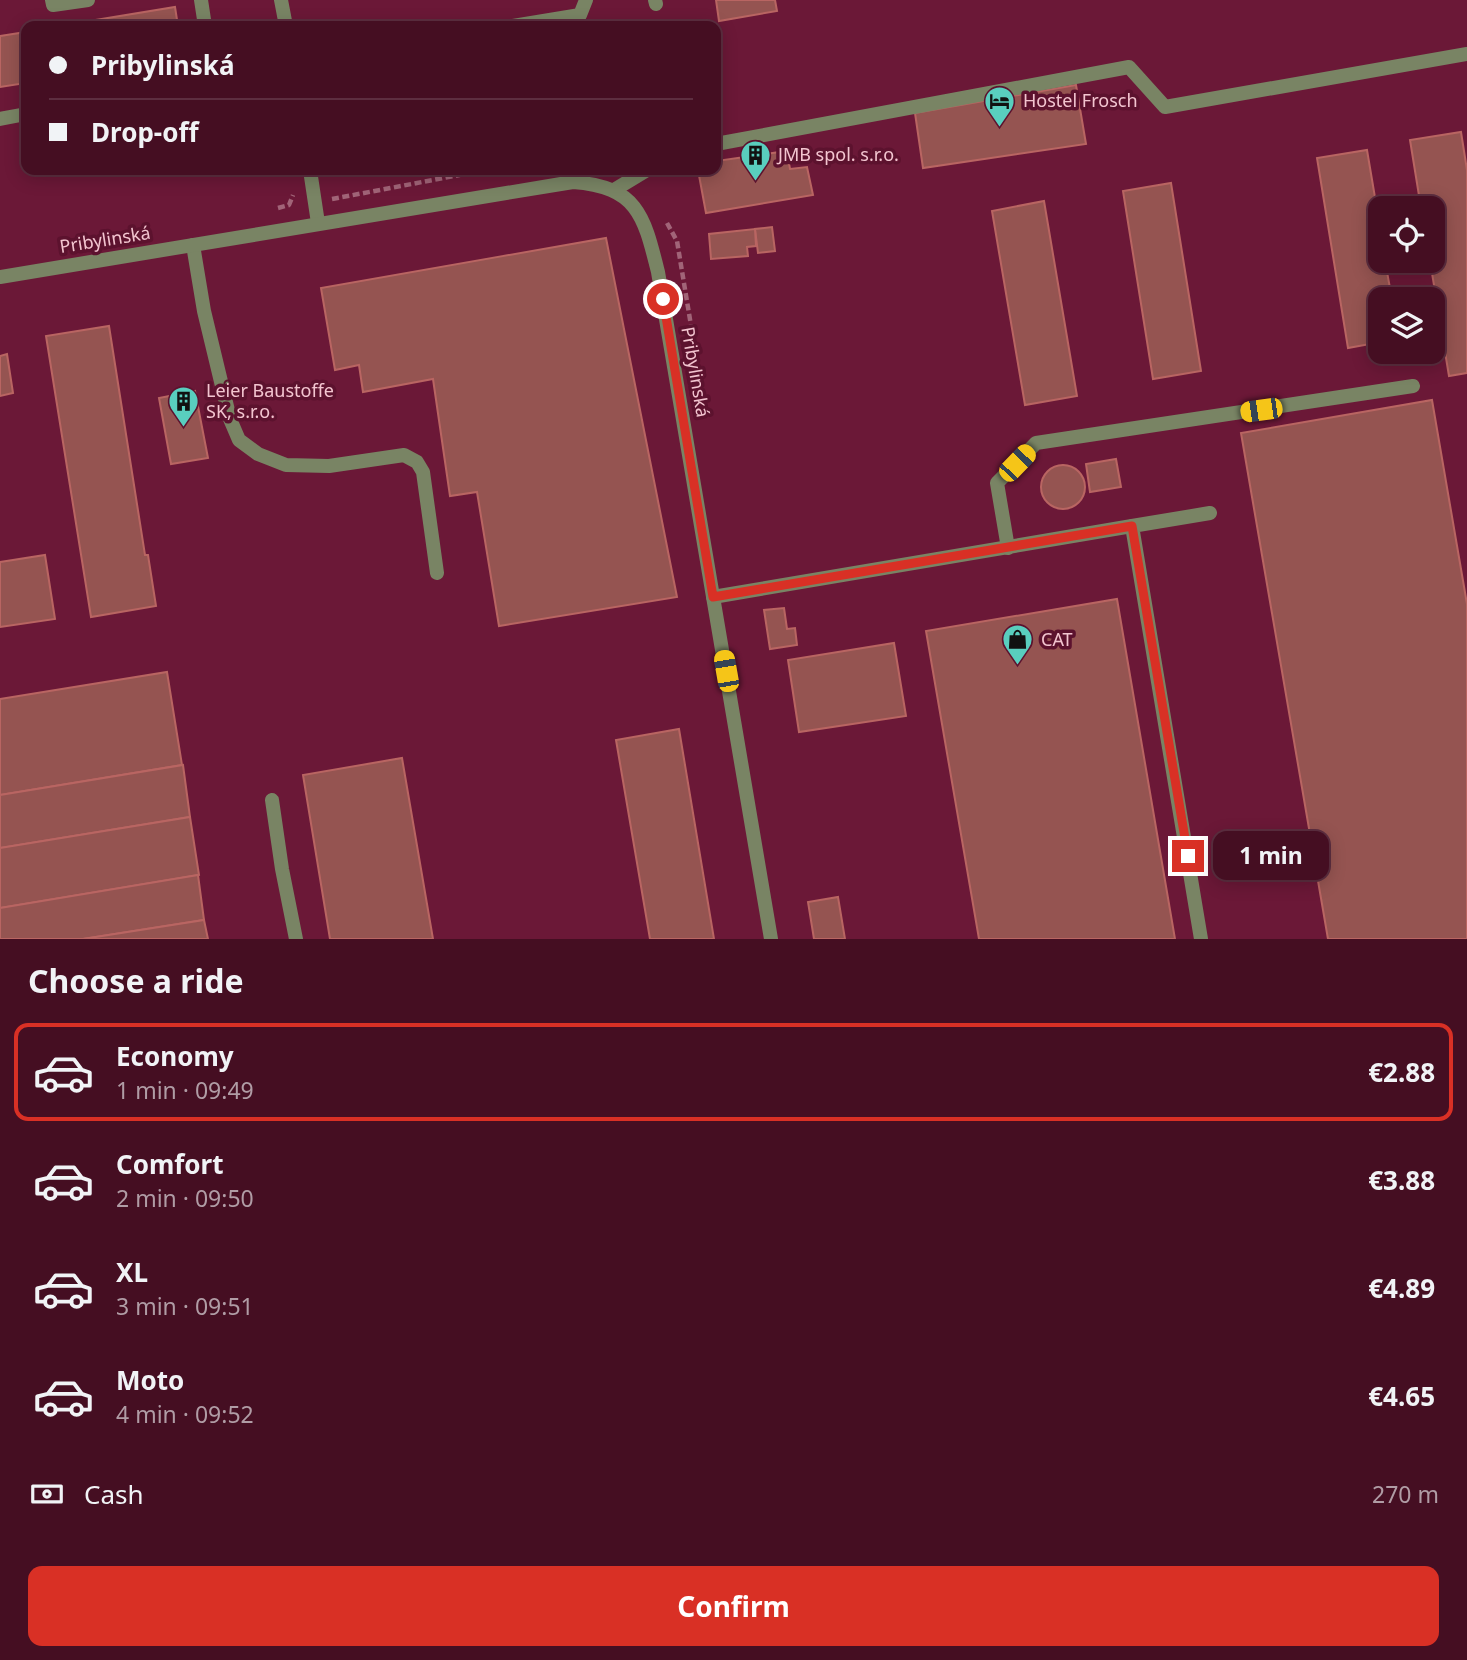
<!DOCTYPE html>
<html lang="en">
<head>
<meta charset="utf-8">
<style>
  body { margin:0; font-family:"Noto Sans",sans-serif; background:#4f1c2f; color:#f1f3f6; height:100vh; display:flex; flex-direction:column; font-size:26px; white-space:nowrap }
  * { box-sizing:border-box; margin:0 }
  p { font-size:23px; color:#b09ca5 }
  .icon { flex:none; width:38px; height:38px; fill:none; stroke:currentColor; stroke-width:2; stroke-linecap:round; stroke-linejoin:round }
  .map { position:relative; height:939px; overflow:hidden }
  .sheet { display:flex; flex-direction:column; background:#450e22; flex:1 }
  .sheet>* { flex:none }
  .hud { position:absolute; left:21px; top:21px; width:700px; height:154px; border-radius:14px; box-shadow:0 4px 18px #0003,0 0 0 2px #5d2e40; display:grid; align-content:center; height:154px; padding:0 28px; background:#450e22 }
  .controls { position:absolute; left:1368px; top:196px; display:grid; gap:14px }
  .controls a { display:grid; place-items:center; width:77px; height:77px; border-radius:14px; background:#450e22; box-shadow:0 4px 18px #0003,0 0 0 2px #5d2e40; font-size:35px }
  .end { position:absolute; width:32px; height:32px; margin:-16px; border:9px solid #d93025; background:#fff; box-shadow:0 0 0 4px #fff }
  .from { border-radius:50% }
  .bubble { position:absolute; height:49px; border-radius:14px; background:#450e22; box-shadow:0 4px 18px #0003,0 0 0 2px #5d2e40; font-size:23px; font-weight:700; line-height:49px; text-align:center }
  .car { position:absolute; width:21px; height:42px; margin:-21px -10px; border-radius:9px; box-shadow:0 0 5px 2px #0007; background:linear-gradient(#f5c518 24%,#345 0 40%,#f5c518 0 76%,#345 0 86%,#f5c518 0) }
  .hud b { display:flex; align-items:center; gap:24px; height:66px; font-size:26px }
  .hud b+b { border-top:2px solid #5d2e40 }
  .hud i { width:18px; height:18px; background:#f1f3f6 }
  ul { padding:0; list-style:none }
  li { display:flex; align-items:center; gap:21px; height:98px; margin:0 14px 10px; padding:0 14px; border:4px solid transparent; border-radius:14px }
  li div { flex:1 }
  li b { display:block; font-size:26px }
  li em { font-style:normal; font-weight:700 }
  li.current { border-color:#d93025 }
  li>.icon { width:63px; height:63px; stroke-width:1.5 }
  h2 { padding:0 28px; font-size:32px; line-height:84px }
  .pay { display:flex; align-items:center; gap:18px; height:77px; padding:0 28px; font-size:26px }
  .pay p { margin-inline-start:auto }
  .action { display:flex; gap:14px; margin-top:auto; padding:14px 28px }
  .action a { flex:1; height:80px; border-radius:14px; background:#d93025; color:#fff; font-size:28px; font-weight:700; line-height:80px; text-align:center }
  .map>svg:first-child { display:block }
  .built { fill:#6b1837; fill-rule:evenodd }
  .building { fill:#955451; stroke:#b96562; stroke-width:2 }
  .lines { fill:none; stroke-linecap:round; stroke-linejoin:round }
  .path { stroke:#a16478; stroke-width:4.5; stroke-dasharray:7 3.5; stroke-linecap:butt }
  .service { stroke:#798464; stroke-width:14 }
  .minor { stroke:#798464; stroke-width:14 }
  .route { stroke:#d93025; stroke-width:9 }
  .labels { text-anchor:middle; stroke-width:7; stroke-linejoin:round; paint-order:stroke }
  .poi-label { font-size:18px; fill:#f3c5d0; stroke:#5c122e; text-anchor:start }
  .street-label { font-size:18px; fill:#f3c5d0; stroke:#5c122e }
</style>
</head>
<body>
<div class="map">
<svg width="1467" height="939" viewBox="0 0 1467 939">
  <rect width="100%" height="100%" fill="#5c122e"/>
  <path class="built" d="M0,0H1467V939H0ZM26,26H716V170H26ZM1381,208H1433V261H1381ZM1381,299H1433V352H1381Z"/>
  <g class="building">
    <polygon points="716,0 775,0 777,11 719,21"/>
    <polygon points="175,7 178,26 59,26"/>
    <polygon points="26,32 26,83 0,87 0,36"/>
    <polygon points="1076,85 1086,144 923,168 915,113"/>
    <polygon points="1461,132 1467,170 1467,373 1449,376 1430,261 1433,261 1433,208 1421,208 1410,140"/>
    <polygon points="1367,150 1381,233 1381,261 1385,261 1392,299 1381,299 1381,342 1348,348 1317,158"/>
    <polygon points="787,151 790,169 807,167 813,195 706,213 698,170 716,170 716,161"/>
    <polygon points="1171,183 1201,371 1153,379 1123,191"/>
    <polygon points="1044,201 1077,396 1025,405 992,211"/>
    <polygon points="772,227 775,251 758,253 755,229"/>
    <polygon points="755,229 756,246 747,247 748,256 711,259 709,234"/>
    <polygon points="606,238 677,597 499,626 477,492 450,496 433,379 363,392 359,365 335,370 321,288"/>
    <polygon points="109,326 145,555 148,555 156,606 91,617 46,336"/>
    <polygon points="7,354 13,393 0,396 0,356"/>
    <polygon points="195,391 208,458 171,464 159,398"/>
    <polygon points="1432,400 1467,604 1467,939 1328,939 1241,433"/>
    <polygon points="1116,459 1121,487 1090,492 1086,464"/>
    <circle cx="1063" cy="487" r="22"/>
    <polygon points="45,555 55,619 0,627 0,562"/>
    <polygon points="1117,599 1175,939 979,939 926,631"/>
    <polygon points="784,608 787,629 795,628 797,645 770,649 764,610"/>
    <polygon points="894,643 906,716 799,732 788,660"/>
    <polygon points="167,672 182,765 0,795 0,699"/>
    <polygon points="679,729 714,939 650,939 616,740"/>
    <polygon points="402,758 433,939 330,939 303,775"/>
    <polygon points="183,765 190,817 0,848 0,795"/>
    <polygon points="190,817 199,875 0,908 0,848"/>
    <polygon points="198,875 204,920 83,939 0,939 0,908"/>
    <polygon points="838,897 845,939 814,939 808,902"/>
    <polygon points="204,920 208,939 83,939"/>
  </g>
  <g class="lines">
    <g class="path">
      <polyline points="332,199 486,170"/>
      <polyline points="278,208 289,205 293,195"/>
      <polyline points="667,223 677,241 706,416"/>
    </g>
    <g class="service">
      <polyline points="52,0 53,5 88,0"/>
      <polyline points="201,0 205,26"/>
      <polyline points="281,0 286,26"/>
      <polyline points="655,0 656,4"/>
      <polyline points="513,26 580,15 586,0"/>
      <polyline points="0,119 26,114"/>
      <polyline points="716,144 1129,67 1165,107 1467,54"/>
      <polyline points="310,170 318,223"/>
      <polyline points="614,190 647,170"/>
      <polyline points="193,245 204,311 230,419 239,440 258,454 286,465 329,466 404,455 417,462 423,472 437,573"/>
      <polyline points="1008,548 997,483 1036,443 1413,386"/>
      <polyline points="713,597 1132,526"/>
      <polyline points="272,800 282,869 296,939"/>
      <polyline points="1201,939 1132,526 1210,513"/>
    </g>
    <path class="minor" d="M0,277L573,182C638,187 644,216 658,272L771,939"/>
  </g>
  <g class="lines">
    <polyline class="route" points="663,299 713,597 1132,526 1188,856"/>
  </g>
  <defs>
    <symbol id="hotel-pin" viewBox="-11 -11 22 30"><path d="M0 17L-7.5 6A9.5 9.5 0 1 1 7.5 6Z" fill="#59cebe" stroke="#5c122e"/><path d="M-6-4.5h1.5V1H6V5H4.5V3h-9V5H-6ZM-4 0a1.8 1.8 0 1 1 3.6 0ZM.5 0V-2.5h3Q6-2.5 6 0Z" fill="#111"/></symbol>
    <symbol id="building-pin" viewBox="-11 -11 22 30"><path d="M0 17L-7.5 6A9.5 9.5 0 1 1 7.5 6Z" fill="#59cebe" stroke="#5c122e"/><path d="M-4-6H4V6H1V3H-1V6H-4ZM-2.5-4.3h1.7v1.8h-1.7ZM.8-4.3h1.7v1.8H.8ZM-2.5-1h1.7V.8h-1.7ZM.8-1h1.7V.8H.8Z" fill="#111"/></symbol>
    <symbol id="shop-pin" viewBox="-11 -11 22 30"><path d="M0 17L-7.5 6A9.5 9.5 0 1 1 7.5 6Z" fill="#59cebe" stroke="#5c122e"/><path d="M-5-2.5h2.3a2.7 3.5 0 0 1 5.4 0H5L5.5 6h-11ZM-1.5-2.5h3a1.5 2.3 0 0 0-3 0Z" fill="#111"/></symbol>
  </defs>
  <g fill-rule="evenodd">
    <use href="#hotel-pin" x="982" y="84" width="35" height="47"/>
    <use href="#building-pin" x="738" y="138" width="35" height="47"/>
    <use href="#building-pin" x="166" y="384" width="35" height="47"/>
    <use href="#shop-pin" x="1000" y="622" width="35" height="47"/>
  </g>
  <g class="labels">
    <g class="poi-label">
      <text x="1023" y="107">Hostel Frosch</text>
      <text x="778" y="161">JMB spol. s.r.o.</text>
      <text x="206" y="397">Leier Baustoffe<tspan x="206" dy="21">SK, s.r.o.</tspan></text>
      <text x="1041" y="646">CAT</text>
    </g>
    <g class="street-label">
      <text transform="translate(105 240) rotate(-9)" y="6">Pribylinská</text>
      <text transform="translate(695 372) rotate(80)" y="6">Pribylinská</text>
    </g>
  </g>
</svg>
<div class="controls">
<a><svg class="icon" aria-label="locate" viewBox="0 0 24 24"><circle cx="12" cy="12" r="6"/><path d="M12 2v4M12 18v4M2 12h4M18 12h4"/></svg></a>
<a><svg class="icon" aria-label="layers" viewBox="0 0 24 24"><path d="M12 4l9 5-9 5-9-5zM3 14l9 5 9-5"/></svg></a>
</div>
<i class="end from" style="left:663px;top:299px"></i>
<i class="end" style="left:1188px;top:856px"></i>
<div class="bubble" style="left:1213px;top:831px;width:116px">1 min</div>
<i class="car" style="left:1261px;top:410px;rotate:262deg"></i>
<i class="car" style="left:1017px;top:463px;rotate:44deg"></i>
<i class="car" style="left:726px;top:671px;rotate:350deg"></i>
<div class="hud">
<b><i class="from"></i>Pribylinská</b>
<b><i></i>Drop-off</b>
</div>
</div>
<section class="sheet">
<h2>Choose a ride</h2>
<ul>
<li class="current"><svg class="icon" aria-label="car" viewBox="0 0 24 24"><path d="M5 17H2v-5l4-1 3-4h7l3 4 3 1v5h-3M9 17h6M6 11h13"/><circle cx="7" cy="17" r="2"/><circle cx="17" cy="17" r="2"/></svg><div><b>Economy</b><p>1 min · 09:49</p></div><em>€2.88</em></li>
<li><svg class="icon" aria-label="car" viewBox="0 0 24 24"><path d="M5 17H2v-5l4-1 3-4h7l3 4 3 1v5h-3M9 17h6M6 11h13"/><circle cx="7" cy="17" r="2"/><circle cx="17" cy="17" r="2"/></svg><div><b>Comfort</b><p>2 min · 09:50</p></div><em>€3.88</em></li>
<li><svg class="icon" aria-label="car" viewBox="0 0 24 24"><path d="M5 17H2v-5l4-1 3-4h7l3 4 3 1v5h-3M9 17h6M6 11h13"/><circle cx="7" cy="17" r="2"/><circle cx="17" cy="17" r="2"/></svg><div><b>XL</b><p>3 min · 09:51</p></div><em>€4.89</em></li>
<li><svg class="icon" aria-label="car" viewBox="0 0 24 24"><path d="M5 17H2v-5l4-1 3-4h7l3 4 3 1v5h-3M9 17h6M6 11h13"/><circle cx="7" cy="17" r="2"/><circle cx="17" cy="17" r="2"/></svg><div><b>Moto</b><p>4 min · 09:52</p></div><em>€4.65</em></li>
</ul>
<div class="pay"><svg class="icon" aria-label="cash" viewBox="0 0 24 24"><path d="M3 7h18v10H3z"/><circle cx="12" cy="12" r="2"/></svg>Cash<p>270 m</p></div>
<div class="action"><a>Confirm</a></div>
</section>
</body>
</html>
